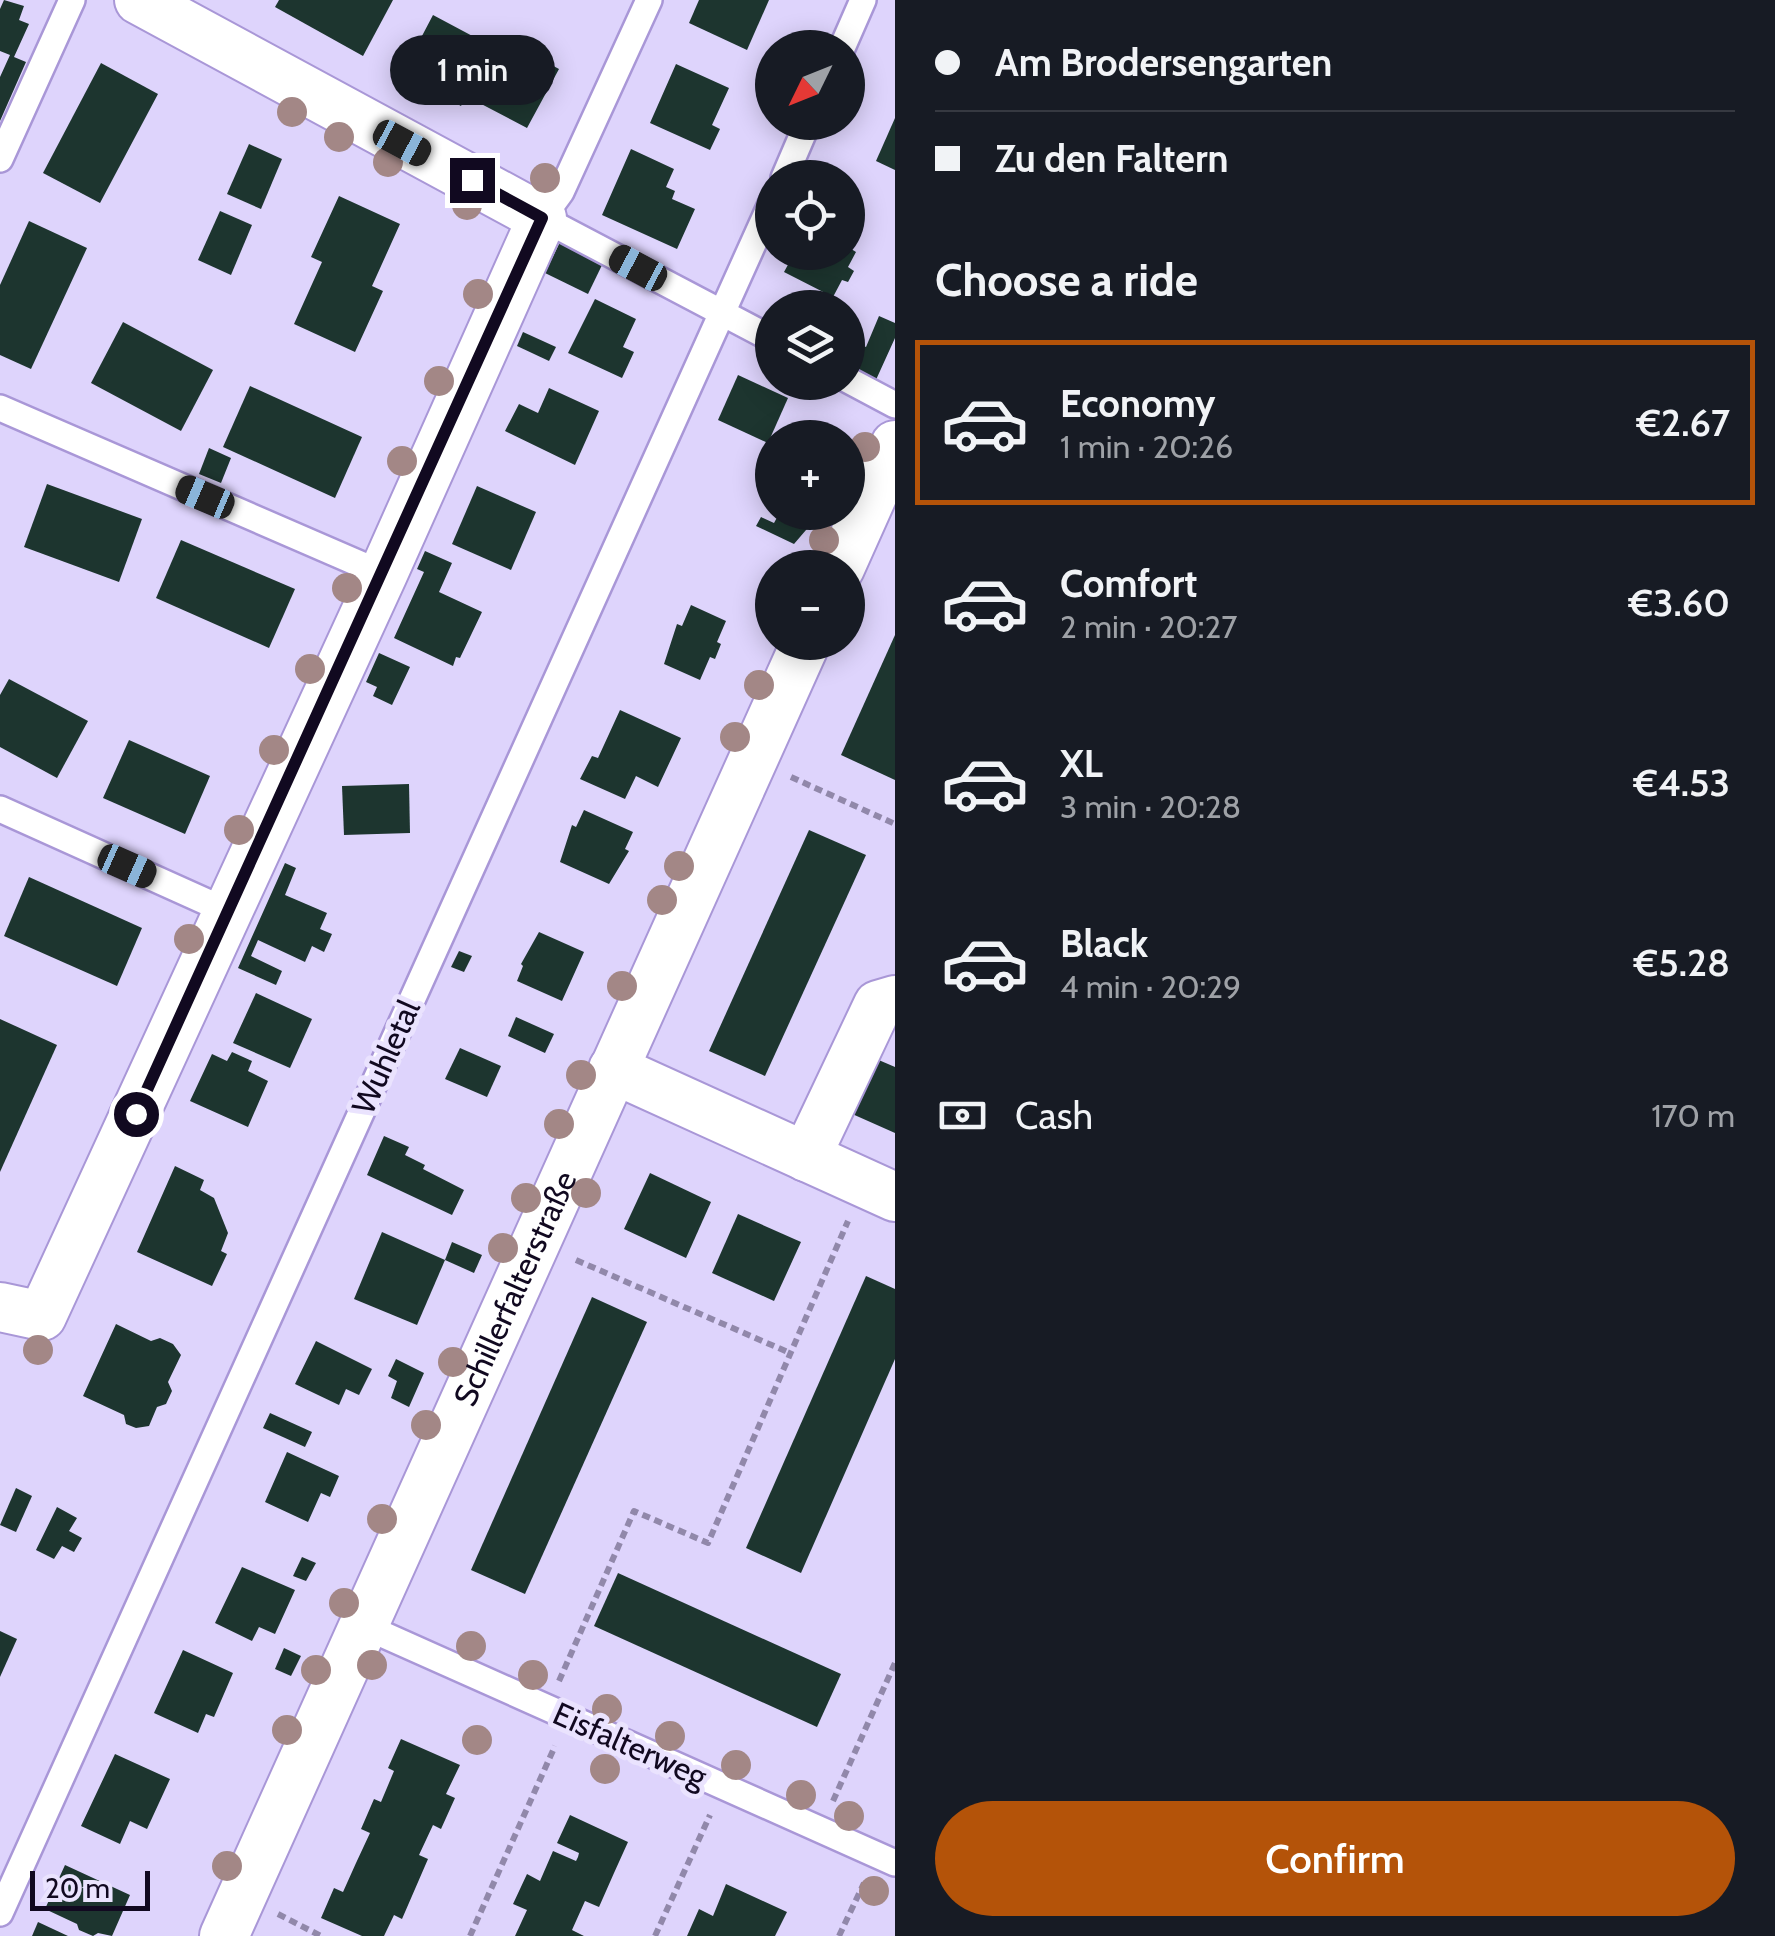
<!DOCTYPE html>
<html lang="en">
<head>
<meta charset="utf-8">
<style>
  body { margin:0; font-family:Cabin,sans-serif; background:#20242c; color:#f1f3f6; height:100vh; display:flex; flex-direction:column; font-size:38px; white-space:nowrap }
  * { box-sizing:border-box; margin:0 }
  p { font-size:32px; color:#9ea1a6 }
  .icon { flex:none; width:55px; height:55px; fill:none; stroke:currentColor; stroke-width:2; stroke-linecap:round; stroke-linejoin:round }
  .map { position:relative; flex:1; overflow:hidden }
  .side { display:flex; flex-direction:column; background:#171b24; width:880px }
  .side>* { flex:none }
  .banner { display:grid; align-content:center; height:220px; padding:0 40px; background:#171b24 }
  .needle { width:65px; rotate:227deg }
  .controls { position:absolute; left:755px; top:30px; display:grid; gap:20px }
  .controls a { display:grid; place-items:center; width:110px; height:110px; border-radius:50%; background:#171b24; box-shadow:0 5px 25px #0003; font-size:50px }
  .scale { position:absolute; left:30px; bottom:25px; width:120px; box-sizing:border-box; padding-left:10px; border:5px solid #110920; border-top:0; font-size:28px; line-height:35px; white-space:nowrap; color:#110920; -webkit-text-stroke:8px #eae3fe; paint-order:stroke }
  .end { position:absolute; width:45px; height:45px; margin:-22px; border:12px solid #110920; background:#fff; box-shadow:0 0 0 5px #fff }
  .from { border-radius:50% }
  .bubble { position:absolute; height:70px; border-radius:35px; background:#171b24; box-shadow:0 5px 25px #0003; font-size:32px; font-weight:600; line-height:70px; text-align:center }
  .car { position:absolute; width:30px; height:60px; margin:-30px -15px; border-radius:12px; box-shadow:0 0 8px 2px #0007; background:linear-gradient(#222 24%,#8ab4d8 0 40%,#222 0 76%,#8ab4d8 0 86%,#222 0) }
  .banner b { display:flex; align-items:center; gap:35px; height:95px; font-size:38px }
  .banner b+b { border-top:2px solid #363941 }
  .banner i { width:25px; height:25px; background:#f1f3f6 }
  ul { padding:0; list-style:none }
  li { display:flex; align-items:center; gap:30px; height:165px; margin:0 20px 15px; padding:0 20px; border:5px solid transparent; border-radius:0px }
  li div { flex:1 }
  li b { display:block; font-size:38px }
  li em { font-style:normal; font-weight:600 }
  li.on { border-color:#b45309 }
  li>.icon { width:90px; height:90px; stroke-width:1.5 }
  h2 { padding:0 40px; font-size:45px; line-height:120px }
  .pay { display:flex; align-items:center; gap:25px; height:110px; padding:0 40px; font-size:38px }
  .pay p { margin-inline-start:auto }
  .primary-button { display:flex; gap:20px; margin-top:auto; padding:20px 40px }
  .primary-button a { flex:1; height:115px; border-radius:60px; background:#b45309; color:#fff; font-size:40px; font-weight:600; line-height:115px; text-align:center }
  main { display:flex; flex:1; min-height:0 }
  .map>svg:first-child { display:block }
  .building { fill:#1d352f }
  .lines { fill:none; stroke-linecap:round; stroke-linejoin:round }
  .service-casing { stroke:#a997d7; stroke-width:30 }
  .minor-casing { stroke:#a997d7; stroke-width:52 }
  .path { stroke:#9188aa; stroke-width:6; stroke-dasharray:8 5; stroke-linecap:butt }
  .service { stroke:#fff; stroke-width:25 }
  .minor { stroke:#fff; stroke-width:48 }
  .tree { fill:#a38786 }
  .route { stroke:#110920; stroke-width:12 }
  .labels { text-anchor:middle; stroke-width:10; stroke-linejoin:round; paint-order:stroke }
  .street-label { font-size:32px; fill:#110920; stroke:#eae3fe }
</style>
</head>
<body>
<main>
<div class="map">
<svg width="895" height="1936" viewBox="0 0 895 1936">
  <rect width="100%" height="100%" fill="#ded4fc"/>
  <g class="building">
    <polygon points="4,0 24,6 19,20 29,24 14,57 26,62 0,121 0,77 10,55 0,51 0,9"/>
    <polygon points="279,0 393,0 363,56 275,7"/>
    <polygon points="699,0 769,0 747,50 689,23"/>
    <polygon points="433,15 493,47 498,36 559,69 527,128 466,96 461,106 402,74"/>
    <polygon points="101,63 158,94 100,203 43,173"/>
    <polygon points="676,64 729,88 712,125 720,129 710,150 650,123"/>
    <polygon points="895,118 895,170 876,161"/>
    <polygon points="249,144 282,159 261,209 227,194"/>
    <polygon points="631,149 674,169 666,187 675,191 672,199 695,209 677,249 602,215"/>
    <polygon points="339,196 400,224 372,286 383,291 355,352 294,324 322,262 311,257"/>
    <polygon points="220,211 252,225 231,275 198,260"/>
    <polygon points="29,221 87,248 31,369 0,355 0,285"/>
    <polygon points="560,242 603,263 588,294 545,273"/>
    <polygon points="848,247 856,252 848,267 854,271 848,282 842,280 833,297 784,272 795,252 848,252"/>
    <polygon points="595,299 636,319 623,347 634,352 622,378 568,353"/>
    <polygon points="879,316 895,323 895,338 875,382 848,368 848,339 866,347"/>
    <polygon points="123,322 213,370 181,431 91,383"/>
    <polygon points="523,332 556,347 549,361 517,346"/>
    <polygon points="738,375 788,398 768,443 718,420"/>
    <polygon points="250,386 362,437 335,498 223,447"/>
    <polygon points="549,388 599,411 575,465 505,431 519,404 538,413"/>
    <polygon points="209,448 231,458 221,483 199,474"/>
    <polygon points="47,484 142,519 119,582 24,547"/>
    <polygon points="477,486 536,512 511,570 452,544"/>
    <polygon points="780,512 804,512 801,517 812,523 794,544 756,526 761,517 774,523"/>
    <polygon points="181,540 295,589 269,648 156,598"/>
    <polygon points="425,551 452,563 439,592 482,612 460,658 456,657 453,666 394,638 424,572 417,569"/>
    <polygon points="691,605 726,621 717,642 721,644 715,659 710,657 700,680 664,664 677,624 682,626"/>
    <polygon points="895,635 895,780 841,755"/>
    <polygon points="379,653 410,667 392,705 373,696 377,687 366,682"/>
    <polygon points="9,679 88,721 57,778 0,747 0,695"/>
    <polygon points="620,710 681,738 658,787 636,776 625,799 580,779 592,756 598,758"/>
    <polygon points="129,740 210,776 185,834 103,798"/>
    <polygon points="409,784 410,833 344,835 342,786"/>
    <polygon points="584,810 633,832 625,849 629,851 609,884 560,862 572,825 576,827"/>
    <polygon points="809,830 866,855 765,1076 709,1051"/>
    <polygon points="285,863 296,868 285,895 327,913 320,929 332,934 324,952 312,946 305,962 258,940 251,956 282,971 276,985 238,968"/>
    <polygon points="29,877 142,928 117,986 4,936"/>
    <polygon points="539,932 584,952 562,1001 517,981 523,966 521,964"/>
    <polygon points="459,951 472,956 464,972 451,967"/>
    <polygon points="256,993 312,1019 290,1068 233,1043"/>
    <polygon points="516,1017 554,1034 545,1053 508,1036"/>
    <polygon points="0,1019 57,1045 0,1172"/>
    <polygon points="460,1048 501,1066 487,1097 445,1079"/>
    <polygon points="232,1052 252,1061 248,1071 268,1081 248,1127 190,1101 212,1054 227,1061"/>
    <polygon points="874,1058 895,1067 895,1133 850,1113"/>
    <polygon points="384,1136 409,1147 405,1155 425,1165 423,1169 464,1190 452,1215 367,1175"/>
    <polygon points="175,1166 204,1180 200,1190 214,1198 228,1233 221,1251 227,1254 212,1286 137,1252"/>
    <polygon points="650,1173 711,1202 686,1258 624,1229"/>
    <polygon points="738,1214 801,1242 774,1301 712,1273"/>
    <polygon points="382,1232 445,1260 417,1325 354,1299"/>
    <polygon points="452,1242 482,1255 474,1273 445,1260"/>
    <polygon points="866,1276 895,1289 895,1359 801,1573 746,1548"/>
    <polygon points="592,1297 647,1322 525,1594 471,1570"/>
    <polygon points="116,1324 151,1341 160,1338 173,1344 181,1355 168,1382 172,1391 166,1404 157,1407 149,1426 136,1428 126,1424 124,1415 83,1396"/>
    <polygon points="316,1341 372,1369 359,1395 346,1389 339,1405 295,1384"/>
    <polygon points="396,1359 424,1373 409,1407 391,1398 397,1381 388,1376"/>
    <polygon points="270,1413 312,1432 305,1447 263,1428"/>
    <polygon points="287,1452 339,1476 330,1497 321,1493 308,1522 265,1502"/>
    <polygon points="16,1488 32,1496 16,1532 0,1525"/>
    <polygon points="57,1507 77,1518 69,1531 82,1538 74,1552 62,1546 54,1559 36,1550"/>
    <polygon points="302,1557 316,1563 306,1581 293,1576"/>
    <polygon points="242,1567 295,1590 275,1634 259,1627 252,1641 215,1623"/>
    <polygon points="618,1573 841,1674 817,1727 594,1626"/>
    <polygon points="0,1631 17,1639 0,1677"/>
    <polygon points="284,1648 301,1656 291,1676 275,1669"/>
    <polygon points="183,1650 233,1673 214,1717 206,1714 198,1733 154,1713"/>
    <polygon points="401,1739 460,1765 446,1794 455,1798 441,1829 433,1825 419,1855 428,1859 402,1919 394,1915 384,1936 362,1936 321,1918 334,1888 343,1892 356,1863 370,1833 361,1829 374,1799 381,1802 394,1771 388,1768"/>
    <polygon points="115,1754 170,1779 147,1829 130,1821 120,1844 81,1826"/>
    <polygon points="570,1815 628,1842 614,1873 599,1907 585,1901 572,1930 584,1936 515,1936 527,1910 513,1904 527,1874 540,1881 553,1851 576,1861 578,1857 579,1853 557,1843"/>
    <polygon points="65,1865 130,1895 112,1936 98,1933 93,1936 79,1930 77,1924 45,1909"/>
    <polygon points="726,1884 787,1912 775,1936 687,1936 699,1909 713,1916"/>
    <polygon points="38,1922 68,1936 32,1936"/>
  </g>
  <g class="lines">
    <defs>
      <g id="service">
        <polyline points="649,0 561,192 542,218 772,339"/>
        <polyline points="842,48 863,0"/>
        <polyline points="0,159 72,0"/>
        <polyline points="784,178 808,122"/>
        <polyline points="848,380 895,405"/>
        <polyline points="0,408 383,574"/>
        <polyline points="0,809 229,912"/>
        <polyline points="364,1626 895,1863"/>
        <polyline points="0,1913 772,202"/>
      </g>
      <g id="minor">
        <polyline points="840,568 895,445"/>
        <polyline points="613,1069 895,1197"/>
        <polyline points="806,1157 878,1005 895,1000"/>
        <polyline points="0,1307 42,1316 383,574 542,218 139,0"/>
        <path id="s1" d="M224,1936L806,642"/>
      </g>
    </defs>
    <use href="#service" class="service-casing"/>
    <use href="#minor" class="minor-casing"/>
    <g class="path">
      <polyline points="791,777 895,824"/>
      <polyline points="576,1260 790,1353"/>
      <polyline points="559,1681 634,1511 708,1543 848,1221"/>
      <polyline points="833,1801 895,1663"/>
      <polyline points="278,1914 321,1936"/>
      <polyline points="470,1936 555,1746"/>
      <polyline points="655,1936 710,1815"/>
      <polyline points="839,1936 864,1883"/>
    </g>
    <use href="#service" class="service"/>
    <use href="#minor" class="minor"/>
  </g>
  <g class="tree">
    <circle cx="292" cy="112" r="15"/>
    <circle cx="339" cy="137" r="15"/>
    <circle cx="388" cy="162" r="15"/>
    <circle cx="545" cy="178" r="15"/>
    <circle cx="467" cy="205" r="15"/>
    <circle cx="478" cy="294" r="15"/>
    <circle cx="439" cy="381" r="15"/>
    <circle cx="865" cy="447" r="15"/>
    <circle cx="402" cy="461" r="15"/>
    <circle cx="824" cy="540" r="15"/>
    <circle cx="347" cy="588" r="15"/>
    <circle cx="310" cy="669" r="15"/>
    <circle cx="759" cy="685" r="15"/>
    <circle cx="735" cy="737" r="15"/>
    <circle cx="274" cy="750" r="15"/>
    <circle cx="239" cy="830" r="15"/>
    <circle cx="679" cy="866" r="15"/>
    <circle cx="662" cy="900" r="15"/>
    <circle cx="189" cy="939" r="15"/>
    <circle cx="622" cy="986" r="15"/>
    <circle cx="581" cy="1075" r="15"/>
    <circle cx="559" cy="1124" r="15"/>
    <circle cx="586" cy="1193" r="15"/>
    <circle cx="526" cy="1198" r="15"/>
    <circle cx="503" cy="1248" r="15"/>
    <circle cx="38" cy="1350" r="15"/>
    <circle cx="453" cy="1362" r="15"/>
    <circle cx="426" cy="1425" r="15"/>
    <circle cx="382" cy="1519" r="15"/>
    <circle cx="344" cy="1603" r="15"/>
    <circle cx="471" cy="1646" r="15"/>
    <circle cx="372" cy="1665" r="15"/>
    <circle cx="316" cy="1670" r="15"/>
    <circle cx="533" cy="1675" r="15"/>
    <circle cx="607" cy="1709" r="15"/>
    <circle cx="287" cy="1730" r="15"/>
    <circle cx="670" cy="1736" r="15"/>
    <circle cx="477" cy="1740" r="15"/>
    <circle cx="736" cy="1765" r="15"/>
    <circle cx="605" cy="1769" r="15"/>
    <circle cx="801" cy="1795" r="15"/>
    <circle cx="849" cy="1816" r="15"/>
    <circle cx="227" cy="1866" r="15"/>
    <circle cx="874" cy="1891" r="15"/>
  </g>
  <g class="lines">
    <polyline class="route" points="136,1114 542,218 472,180"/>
  </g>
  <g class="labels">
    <g class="street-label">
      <text transform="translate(386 1057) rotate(-66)" y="11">Wuhletal</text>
      <text dy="11" stroke="none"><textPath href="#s1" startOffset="710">Schillerfalterstraße</textPath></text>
      <text transform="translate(630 1745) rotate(24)" y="11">Eisfalterweg</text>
    </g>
  </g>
</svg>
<div class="controls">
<a><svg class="needle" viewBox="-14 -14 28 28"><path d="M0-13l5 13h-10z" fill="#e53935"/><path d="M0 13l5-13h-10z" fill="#9ea1a6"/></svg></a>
<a><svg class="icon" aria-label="locate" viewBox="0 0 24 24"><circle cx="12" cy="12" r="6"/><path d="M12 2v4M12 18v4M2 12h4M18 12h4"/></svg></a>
<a><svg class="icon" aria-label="layers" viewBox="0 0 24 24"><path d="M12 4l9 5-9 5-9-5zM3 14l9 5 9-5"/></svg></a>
<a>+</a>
<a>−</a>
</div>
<div class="scale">20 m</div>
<i class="end from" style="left:136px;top:1114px"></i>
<i class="end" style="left:472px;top:180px"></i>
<div class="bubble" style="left:390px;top:35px;width:165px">1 min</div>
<i class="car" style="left:402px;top:143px;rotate:118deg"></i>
<i class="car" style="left:638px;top:268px;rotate:298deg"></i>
<i class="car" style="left:205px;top:497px;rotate:293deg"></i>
<i class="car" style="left:127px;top:866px;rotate:114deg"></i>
</div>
<section class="side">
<div class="banner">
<b><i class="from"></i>Am Brodersengarten</b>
<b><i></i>Zu den Faltern</b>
</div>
<h2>Choose a ride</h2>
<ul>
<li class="on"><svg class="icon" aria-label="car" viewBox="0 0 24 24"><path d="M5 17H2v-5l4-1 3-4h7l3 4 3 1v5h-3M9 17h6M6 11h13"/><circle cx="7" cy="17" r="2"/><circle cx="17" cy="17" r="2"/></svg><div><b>Economy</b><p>1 min · 20:26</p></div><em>€2.67</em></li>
<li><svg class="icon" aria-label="car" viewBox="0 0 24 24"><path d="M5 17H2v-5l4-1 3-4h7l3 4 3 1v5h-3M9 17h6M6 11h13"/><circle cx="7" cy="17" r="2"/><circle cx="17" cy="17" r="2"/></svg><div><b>Comfort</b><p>2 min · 20:27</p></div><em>€3.60</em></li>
<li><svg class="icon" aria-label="car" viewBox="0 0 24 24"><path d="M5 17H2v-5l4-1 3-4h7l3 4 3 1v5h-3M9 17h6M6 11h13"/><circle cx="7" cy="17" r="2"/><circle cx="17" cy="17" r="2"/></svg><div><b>XL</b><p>3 min · 20:28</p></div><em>€4.53</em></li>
<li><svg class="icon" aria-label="car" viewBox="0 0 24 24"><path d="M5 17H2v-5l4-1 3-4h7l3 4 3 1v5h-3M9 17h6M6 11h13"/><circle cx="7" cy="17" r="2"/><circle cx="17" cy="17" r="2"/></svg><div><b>Black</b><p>4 min · 20:29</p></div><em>€5.28</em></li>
</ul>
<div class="pay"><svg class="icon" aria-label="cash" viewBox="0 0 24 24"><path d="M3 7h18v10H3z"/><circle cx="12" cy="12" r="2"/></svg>Cash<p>170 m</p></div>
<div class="primary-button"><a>Confirm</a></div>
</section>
</main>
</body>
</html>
